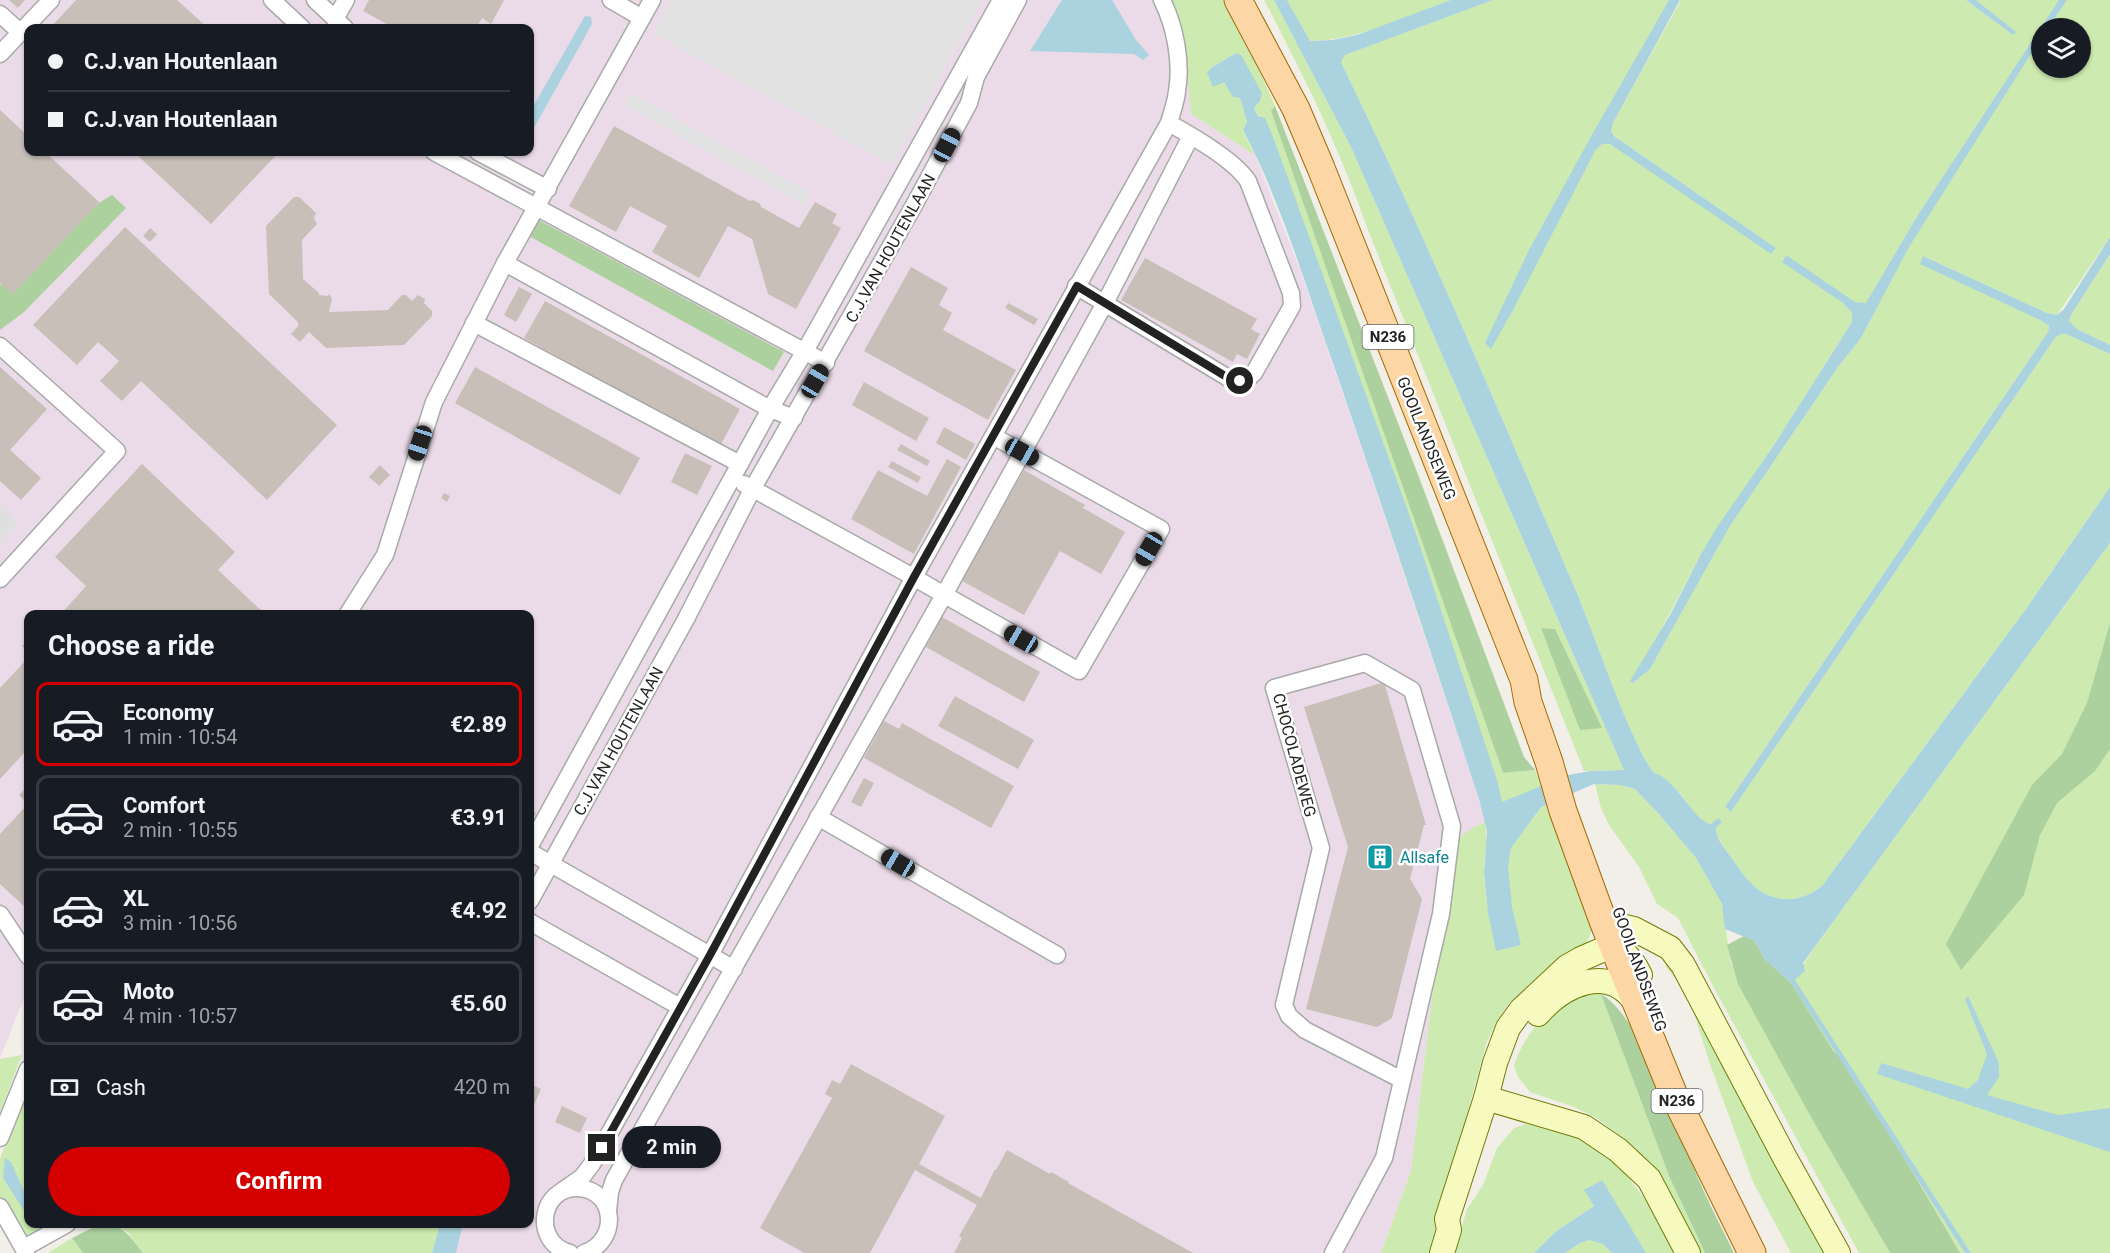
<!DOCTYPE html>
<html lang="en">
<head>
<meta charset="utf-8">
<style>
  body { margin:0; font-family:Roboto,sans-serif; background:#242831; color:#f1f3f6; height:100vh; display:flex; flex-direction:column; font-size:22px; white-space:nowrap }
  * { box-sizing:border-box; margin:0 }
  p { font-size:20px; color:#9ea1a6 }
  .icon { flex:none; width:33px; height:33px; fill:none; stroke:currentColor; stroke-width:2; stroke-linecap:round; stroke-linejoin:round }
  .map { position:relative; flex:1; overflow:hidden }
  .details { position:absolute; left:24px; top:610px; width:510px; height:618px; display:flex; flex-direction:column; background:#171b24; border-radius:12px; box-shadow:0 2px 4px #0004 }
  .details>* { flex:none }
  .top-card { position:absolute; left:24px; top:24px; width:510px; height:132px; border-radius:12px; box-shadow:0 2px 4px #0004; display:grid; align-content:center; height:132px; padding:0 24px; background:#171b24 }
  .fabs { position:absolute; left:2031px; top:18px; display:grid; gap:12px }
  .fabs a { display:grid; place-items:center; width:60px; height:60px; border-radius:50%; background:#171b24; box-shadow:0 2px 4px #0004; font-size:30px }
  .end { position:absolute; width:27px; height:27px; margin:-14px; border:8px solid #222; background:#fff; box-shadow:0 0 0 3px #fff }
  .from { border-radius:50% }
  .bubble { position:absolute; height:42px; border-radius:21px; background:#171b24; box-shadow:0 2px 4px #0004; font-size:20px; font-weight:700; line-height:42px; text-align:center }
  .car { position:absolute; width:18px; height:36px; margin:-18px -9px; border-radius:8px; box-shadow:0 0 4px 2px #0007; background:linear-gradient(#222 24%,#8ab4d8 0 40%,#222 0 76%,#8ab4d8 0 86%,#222 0) }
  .top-card b { display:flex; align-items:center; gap:21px; height:57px; font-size:22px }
  .top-card b+b { border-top:2px solid #363941 }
  .top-card i { width:15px; height:15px; background:#f1f3f6 }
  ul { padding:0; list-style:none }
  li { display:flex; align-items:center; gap:18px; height:84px; margin:0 12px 9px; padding:0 12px; border:3px solid #363941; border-radius:12px }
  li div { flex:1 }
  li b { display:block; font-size:22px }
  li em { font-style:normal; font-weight:700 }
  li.on { border-color:#d40000 }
  li>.icon { width:54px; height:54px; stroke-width:1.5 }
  h2 { padding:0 24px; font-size:27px; line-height:72px }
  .pay { display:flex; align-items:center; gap:15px; height:66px; padding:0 24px; font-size:22px }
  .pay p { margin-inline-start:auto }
  .cta { display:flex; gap:12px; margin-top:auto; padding:12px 24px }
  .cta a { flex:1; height:69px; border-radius:36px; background:#d40000; color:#fff; font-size:24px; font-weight:700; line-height:69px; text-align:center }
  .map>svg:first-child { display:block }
  .residential { fill:#e0dfdf }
  .industrial { fill:#ebdbe8; fill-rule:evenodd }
  .grass { fill:#cdebb0 }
  .forest { fill:#add19e }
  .parking { fill:#e2e2e2 }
  .water { fill:#aad3df }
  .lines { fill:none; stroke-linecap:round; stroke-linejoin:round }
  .stream { stroke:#aad3df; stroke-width:5 }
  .building { fill:#c7bfb8 }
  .street-casing { stroke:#a9a9a9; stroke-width:19 }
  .secondary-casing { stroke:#707d05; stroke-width:26 }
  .primary-casing { stroke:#a06b00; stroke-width:29 }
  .street { stroke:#fff; stroke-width:16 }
  .secondary { stroke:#f7fabf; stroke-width:24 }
  .primary { stroke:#fcd6a4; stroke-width:27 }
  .route { stroke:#222; stroke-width:8 }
  .labels { text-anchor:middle; stroke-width:5; stroke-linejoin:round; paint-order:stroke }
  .shield { fill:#fff; stroke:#646464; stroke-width:1.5 }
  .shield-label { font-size:15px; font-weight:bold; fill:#222 }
  .street-label { font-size:16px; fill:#222; stroke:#fff }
  .culture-label { font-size:16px; fill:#0d838f; stroke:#fff; text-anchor:start }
</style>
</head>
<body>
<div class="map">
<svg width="2110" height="1253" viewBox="0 0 2110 1253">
  <rect width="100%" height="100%" fill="#f2efe9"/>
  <polygon class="residential" points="0,505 19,523 0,543"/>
  <path class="industrial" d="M0,0H1172L1181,28L1255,155L1299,267L1366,461L1479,799L1485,822L1474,827L1447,874L1411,1171L1381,1253H456L463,1224H530V615H28V988L0,1058V543L19,523L0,505ZM28,28H530V152H28Z"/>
  <g class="grass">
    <polygon points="1172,0 1226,0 1244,36 1275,106 1271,111 1503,773 1535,770 1542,787 1502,803 1275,142 1254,108 1260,101 1236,53 1211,68 1224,82 1233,96 1240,98 1247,122 1243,131 1255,155 1191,114 1187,62 1180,27"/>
    <path d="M1264,0H1274L1351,147L1624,770L1584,771L1368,230C1341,151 1303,74 1264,0Z"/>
    <path d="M1287,0H1452C1405,17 1360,40 1309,41Z"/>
    <path d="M1493,0H1669L1485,343L1595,151L1602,144H1610L1776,248L1614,136L1611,131L1613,123L1681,0H1966L2013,35L2001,20L1976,0H2060L1919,213L1866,304L1855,302L1786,256L1782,261L1843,303L1852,313V322L1772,448L1700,556L1633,683L1650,669L1730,526L1838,367L1861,338L1921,223L2041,38L2042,68H2080V28H2048L2067,0H2110V237L2057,315L2047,313L1923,256L2042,321L2049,326L2048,332L1725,807L1731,812L2055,338L2061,334H2066L2110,354V487L2026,609L1822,886C1800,904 1771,904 1750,883C1744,877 1739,868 1734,861C1727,851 1716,841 1716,828L1722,822C1717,823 1711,825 1707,823C1694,819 1675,778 1654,773C1641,756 1634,736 1625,717C1606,671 1590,623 1570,577C1496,405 1423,231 1341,62L1345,55Z"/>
    <polygon points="2110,254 2110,345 2077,329 2069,322 2071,315"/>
    <polygon points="2110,543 2110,1253 1958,1253 1787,989 1819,941"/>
    <polygon points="1595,784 1620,785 1635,789 1658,813 1696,858 1722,904 1731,963 1812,1119 1890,1253 1859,1253 1714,988 1678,918 1657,904 1639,867 1609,825 1601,808"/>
    <path d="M1549,803L1595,921C1591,932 1587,947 1578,955C1558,971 1534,980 1515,997C1502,1010 1495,1025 1487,1041L1429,1253H1381L1411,1171L1447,874L1455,841L1474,827L1485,822C1489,840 1483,857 1484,875C1486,900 1490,925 1496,950L1520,945C1515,921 1502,870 1511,848C1517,833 1532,819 1541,807Z"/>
    <polygon points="1663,956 1673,963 1827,1253 1791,1253 1753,1182 1710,1064 1691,1004 1682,987 1666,967"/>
    <path d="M1594,991L1601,994L1669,1176L1705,1253H1697L1642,1156L1621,1136L1595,1117L1574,1107L1530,1092L1518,1077L1514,1065C1523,1038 1545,1009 1571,997C1577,993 1586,992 1594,991Z"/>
    <polygon points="22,1055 0,1112 0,1059"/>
    <polygon points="28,1085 28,1224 50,1224 19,1243 0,1208 0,1159"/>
    <path d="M1531,1122C1542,1125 1552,1127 1563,1131C1620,1151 1649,1203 1677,1253H1646L1601,1180L1594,1206L1555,1232L1534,1253H1454L1467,1209L1483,1185L1497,1148L1514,1128Z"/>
    <polygon points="111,1224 440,1224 432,1253 143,1253 128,1232"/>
    <polygon points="72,1238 83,1253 48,1253"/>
    <polygon points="1589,1240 1603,1244 1612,1253 1565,1253 1580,1243"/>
  </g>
  <g class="forest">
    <polygon points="1275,106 1417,472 1524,757 1535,770 1503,773 1271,111"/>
    <polygon points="112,195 126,208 24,312 0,330 0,285 2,283 13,294 97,204"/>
    <polygon points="539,220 784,352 773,371 529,236"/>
    <polygon points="2110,623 2110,749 2095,771 2057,803 2040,835 2024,895 1961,970 1946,944 2032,785 2062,754 2087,703"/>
    <polygon points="1541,628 1555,629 1602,728 1580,730"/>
    <polygon points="1744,936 1755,941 1764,958 1791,983 1834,1052 1846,1059 1960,1253 1890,1253 1812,1119 1738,984 1727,945"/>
    <path d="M1601,994C1641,1017 1675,1123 1693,1166C1705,1196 1720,1224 1734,1253H1705L1669,1176Z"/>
    <path d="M100,1224C123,1224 130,1236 143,1253H83L72,1238Z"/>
  </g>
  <g class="parking">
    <polygon points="672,0 982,0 892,165 654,34"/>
    <polygon points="631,93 810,193 803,205 624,105"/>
  </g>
  <g class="water">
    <polygon points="1062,0 1112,0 1136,40 1149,55 1143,60 1134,54 1030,51"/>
    <path d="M1274,0H1287L1310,41L1332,40L1357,35L1451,0H1493L1345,55L1341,62C1423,231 1496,405 1570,577C1590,623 1606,671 1625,717C1634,736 1641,756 1654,773C1676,778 1694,822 1711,824L1718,818L1722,822L1716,828C1716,841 1727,851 1734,861C1739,868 1744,877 1751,883C1771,904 1800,904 1822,886L2026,609L2110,487V543L1819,941L1803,963L1805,971L1791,983L1764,958L1755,941L1725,929L1722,904L1696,858L1658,813L1635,789L1620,785L1594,784L1541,807L1511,848L1508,867L1512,907L1521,945L1496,951L1488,913L1484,872L1487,831L1479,799C1432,656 1385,514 1336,372C1307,291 1283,206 1243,130L1247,122L1240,98L1233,97L1224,82L1213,87L1207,73L1211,68L1236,53L1241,55L1262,93L1260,101L1254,108L1258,116L1265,118L1275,142L1415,531L1497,780L1502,802L1568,775L1590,771L1624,770L1351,147Z"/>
    <polygon points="1669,0 1680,0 1613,123 1611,131 1614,136 1776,248 1771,254 1610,144 1602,144 1595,151 1513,310 1491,349 1485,343 1529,250 1589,140"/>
    <polygon points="1966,0 1976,0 2016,32 2013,35"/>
    <polygon points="2059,0 2067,0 2048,28 2042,28 2041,38 1909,247 1861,338 1838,367 1730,526 1650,669 1633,683 1630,681 1670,615 1700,556 1717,527 1772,448 1852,322 1852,313 1843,303 1782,262 1786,255 1855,302 1866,303 1919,213"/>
    <polygon points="585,16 591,17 592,24 530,135 530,112"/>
    <polygon points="2110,237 2110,254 2071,315 2069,321 2077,329 2110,345 2110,354 2066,334 2061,334 2055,338 1731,812 1725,807 2048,332 2049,326 2042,321 1920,264 1923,256 2047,313 2057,315 2064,309"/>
    <polygon points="1968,996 1999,1063 1999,1077 1987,1095 2058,1115 2110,1108 2110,1152 1877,1074 1881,1063 1968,1089 1978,1080 1987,1054 1965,999"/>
    <polygon points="5,1158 11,1162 28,1200 28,1217 3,1178"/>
    <polygon points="1602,1180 1646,1253 1612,1253 1603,1244 1589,1240 1580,1243 1565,1253 1534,1253 1555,1232 1594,1206 1584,1190"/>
    <polygon points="440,1224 463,1224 456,1253 432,1253"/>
  </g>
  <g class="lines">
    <polyline class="stream" points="1790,977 1968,1253"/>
  </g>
  <g class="building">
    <polygon points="9,0 25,0 18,8"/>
    <polygon points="76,0 177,0 208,28 50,28"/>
    <polygon points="369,0 504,0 491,24 482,18 476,28 394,28 363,11"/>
    <polygon points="0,110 28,136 28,152 45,152 99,202 13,294 0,283"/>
    <polygon points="614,126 750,201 753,200 760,204 761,207 799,228 815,202 837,214 832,223 841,228 796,309 768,294 752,239 728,226 699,278 652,252 667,226 630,206 616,232 569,206"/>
    <polygon points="134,152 279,152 211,224"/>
    <polygon points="294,197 299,197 316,213 314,218 317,224 302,240 303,279 319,293 319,295 327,296 329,294 332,299 329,312 388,310 402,295 406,295 412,301 418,295 425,299 424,303 432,311 432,316 404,345 326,348 309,332 300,342 291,334 299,325 297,321 269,294 266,226"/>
    <polygon points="125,227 337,425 267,500 141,381 122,401 100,381 119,361 98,342 77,365 33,325"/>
    <polygon points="150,228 157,234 150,242 143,236"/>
    <polygon points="1145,258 1257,319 1251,329 1260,334 1247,359 1237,354 1233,362 1121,300"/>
    <polygon points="911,267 948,288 939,305 952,313 943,330 1016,370 988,420 864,351"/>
    <polygon points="519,287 532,294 516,322 504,315"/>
    <polygon points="545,301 740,409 720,446 524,338"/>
    <polygon points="1008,303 1038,319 1034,325 1005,308"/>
    <polygon points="0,367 47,409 10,450 41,478 21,500 0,481"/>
    <polygon points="475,367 640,458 620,495 455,403"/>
    <polygon points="864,382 929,418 916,441 852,405"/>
    <polygon points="944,427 975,444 966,460 936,443"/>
    <polygon points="901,444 930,461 927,466 897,450"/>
    <polygon points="685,453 712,466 697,495 671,482"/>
    <polygon points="947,459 961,467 914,554 851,519 878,470 927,496"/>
    <polygon points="892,461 921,477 918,483 888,467"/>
    <polygon points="142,464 235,552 218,570 266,615 60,615 86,586 55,557"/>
    <polygon points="380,465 390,475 379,486 369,477"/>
    <polygon points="1024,470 1085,505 1083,508 1125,532 1101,574 1060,551 1024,615 962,581"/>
    <polygon points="444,493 450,496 447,502 441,498"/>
    <polygon points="942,617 1040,672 1024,702 926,647"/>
    <polygon points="28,640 28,652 22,646"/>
    <polygon points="28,658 28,753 26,751 0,779 0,688"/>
    <polygon points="1384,682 1426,825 1424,825 1410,879 1422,899 1392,1018 1377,1027 1306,1009 1348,847 1304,707"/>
    <polygon points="955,696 1034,740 1018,769 938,726"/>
    <polygon points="884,721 899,729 902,723 1014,786 991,828 864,758"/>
    <polygon points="864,778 874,783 861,807 851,802"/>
    <polygon points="28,786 28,910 0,884 0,834 28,804 19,795"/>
    <polygon points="530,810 536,813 530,824"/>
    <polygon points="851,1064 945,1116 919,1164 981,1198 995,1169 996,1170 1007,1150 1050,1174 1051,1172 1069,1182 1068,1183 1193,1253 954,1253 962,1238 959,1236 977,1205 915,1170 870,1253 804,1253 760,1228 832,1098 825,1094 832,1080 840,1084"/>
    <polygon points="530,1084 541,1089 530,1114"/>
    <polygon points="562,1106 587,1118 580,1133 555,1122"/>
  </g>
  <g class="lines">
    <defs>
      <g id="street">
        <polyline points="272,0 302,28"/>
        <polyline points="315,0 345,28"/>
        <polyline points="611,0 642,18"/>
        <polyline points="0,14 20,32"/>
        <polyline points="335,19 346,0"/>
        <polyline points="0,54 51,0"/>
        <polyline points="434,152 826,363"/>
        <polyline points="478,152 548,189"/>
        <polyline points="505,263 770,409 794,418"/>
        <path d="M1076,286L1230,379C1240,383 1247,381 1254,373L1292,306L1291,293L1248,181C1233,159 1192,136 1169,123C1172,112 1176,102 1177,91C1182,62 1175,26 1162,0"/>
        <polyline points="474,323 740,464"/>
        <polyline points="0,346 117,451 0,579"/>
        <polyline points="744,484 897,568 1079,671 1161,529 993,436"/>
        <polyline points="347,615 385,555 434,402 505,263 652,0"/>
        <polyline points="818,817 1057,955"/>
        <polyline points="530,846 770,409 805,351 1001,0"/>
        <polyline points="530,852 734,969"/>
        <polyline points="530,901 686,619 753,488 913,207 969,103 976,77 1018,0"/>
        <polyline points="0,914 28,956"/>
        <polyline points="530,922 680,1007"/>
        <polyline points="0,1138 28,1069"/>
        <polyline points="562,1191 582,1177 592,1164 710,955 914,577 1169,123"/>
        <polyline points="0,1207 26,1253"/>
        <polyline points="608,1211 610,1192 614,1180 944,595 1105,303 1191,136"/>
        <polyline points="24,1248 67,1224"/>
        <path d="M570,1253C532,1243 539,1186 579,1188C617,1191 619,1242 584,1253"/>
        <polyline points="1333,1253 1384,1158 1441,914 1452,826 1412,690 1365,663 1274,688 1321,848 1284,1005 1289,1016 1305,1030 1402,1080"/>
      </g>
      <g id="secondary">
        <polyline points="1625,927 1634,929 1670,948 1683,965 1785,1158 1838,1253"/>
        <path d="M1538,1014C1564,984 1609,963 1636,1003"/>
        <polyline points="1486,1098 1584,1127 1618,1150 1649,1179 1688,1253"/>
        <path d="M1442,1253L1449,1230L1447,1219L1486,1098L1495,1063L1508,1028L1521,1010L1567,967L1581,959L1613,945C1626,953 1633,961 1640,975"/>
      </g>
      <polyline id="primary" points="1238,0 1296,109 1321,168 1524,680 1528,702 1549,762 1563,811 1603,921 1673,1093 1752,1253"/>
    </defs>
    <use href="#street" class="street-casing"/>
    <use href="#secondary" class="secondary-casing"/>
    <use href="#primary" class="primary-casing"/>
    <use href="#street" class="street"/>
    <use href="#secondary" class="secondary"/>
    <use href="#primary" class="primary"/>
  </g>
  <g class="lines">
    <polyline class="route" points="602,1148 710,955 914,577 1077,286 1230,379 1240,381"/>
  </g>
  <defs>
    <symbol id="building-square" viewBox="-11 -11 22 22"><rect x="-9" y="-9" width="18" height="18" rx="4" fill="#0f9aa8" stroke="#fff"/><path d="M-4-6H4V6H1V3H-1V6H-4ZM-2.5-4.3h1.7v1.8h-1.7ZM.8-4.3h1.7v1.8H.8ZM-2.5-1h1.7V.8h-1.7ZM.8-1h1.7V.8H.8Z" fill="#fff"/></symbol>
  </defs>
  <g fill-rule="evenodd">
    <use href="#building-square" x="1365" y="842" width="30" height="30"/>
  </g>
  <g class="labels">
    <g class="shield">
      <rect x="1362.5" y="325" width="51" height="24" rx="4.5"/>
      <rect x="1651.5" y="1089" width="51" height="24" rx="4.5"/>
    </g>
    <g class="shield-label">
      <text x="1388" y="342">N236</text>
      <text x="1677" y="1106">N236</text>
    </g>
    <g class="street-label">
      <text transform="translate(890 248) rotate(-61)" y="6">C.J.VAN HOUTENLAAN</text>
      <text transform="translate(1427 438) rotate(68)" y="6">GOOILANDSEWEG</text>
      <text transform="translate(618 741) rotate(-61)" y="6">C.J.VAN HOUTENLAAN</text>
      <text transform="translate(1295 755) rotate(75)" y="6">CHOCOLADEWEG</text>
      <text transform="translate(1640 969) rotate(70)" y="6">GOOILANDSEWEG</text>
    </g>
    <g class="culture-label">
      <text x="1400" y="863">Allsafe</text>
    </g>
  </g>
</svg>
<div class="fabs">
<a><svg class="icon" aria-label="layers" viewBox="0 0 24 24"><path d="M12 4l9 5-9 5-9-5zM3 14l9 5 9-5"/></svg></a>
</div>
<i class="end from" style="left:1240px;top:381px"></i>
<i class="end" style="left:602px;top:1148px"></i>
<div class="bubble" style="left:622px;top:1126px;width:99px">2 min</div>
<i class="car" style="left:947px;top:145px;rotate:28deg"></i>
<i class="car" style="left:815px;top:381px;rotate:30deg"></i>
<i class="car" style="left:420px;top:443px;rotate:198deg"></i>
<i class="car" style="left:1022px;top:452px;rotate:119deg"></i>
<i class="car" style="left:1149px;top:549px;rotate:210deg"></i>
<i class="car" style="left:1021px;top:639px;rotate:300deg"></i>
<i class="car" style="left:898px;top:863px;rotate:300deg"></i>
<div class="top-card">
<b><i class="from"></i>C.J.van Houtenlaan</b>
<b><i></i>C.J.van Houtenlaan</b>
</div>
<section class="details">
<h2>Choose a ride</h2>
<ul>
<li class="on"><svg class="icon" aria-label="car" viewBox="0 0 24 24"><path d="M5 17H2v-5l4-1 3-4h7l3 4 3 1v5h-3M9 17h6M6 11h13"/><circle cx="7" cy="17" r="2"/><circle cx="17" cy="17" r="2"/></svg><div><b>Economy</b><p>1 min · 10:54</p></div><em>€2.89</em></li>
<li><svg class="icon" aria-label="car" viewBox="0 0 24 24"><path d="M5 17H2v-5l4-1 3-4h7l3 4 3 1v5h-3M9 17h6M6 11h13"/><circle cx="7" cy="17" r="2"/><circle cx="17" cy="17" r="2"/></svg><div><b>Comfort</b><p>2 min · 10:55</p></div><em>€3.91</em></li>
<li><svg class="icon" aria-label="car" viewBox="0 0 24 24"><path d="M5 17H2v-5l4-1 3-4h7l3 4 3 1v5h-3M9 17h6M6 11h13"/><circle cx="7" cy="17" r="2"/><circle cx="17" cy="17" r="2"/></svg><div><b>XL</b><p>3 min · 10:56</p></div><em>€4.92</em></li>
<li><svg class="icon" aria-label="car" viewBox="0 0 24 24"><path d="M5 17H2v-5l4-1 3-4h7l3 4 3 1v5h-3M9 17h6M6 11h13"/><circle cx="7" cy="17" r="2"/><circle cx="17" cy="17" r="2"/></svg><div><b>Moto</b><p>4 min · 10:57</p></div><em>€5.60</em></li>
</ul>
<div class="pay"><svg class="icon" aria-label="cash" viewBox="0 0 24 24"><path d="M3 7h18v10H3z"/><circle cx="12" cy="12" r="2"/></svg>Cash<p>420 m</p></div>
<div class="cta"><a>Confirm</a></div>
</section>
</div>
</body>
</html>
